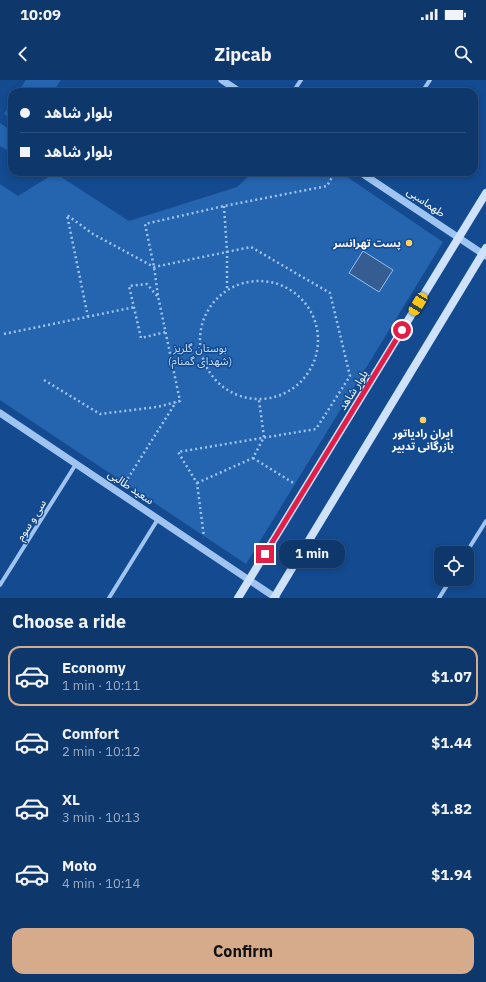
<!DOCTYPE html>
<html lang="en">
<head>
<meta charset="utf-8">
<style>
  body { margin:0; font-family:"IBM Plex Sans","Noto Sans Arabic",sans-serif; background:#1c4374; color:#f1f3f6; height:100vh; display:flex; flex-direction:column; font-size:15px; white-space:nowrap }
  * { box-sizing:border-box; margin:0 }
  p { font-size:13px; color:#9bacc2 }
  .icon { flex:none; width:22px; height:22px; fill:none; stroke:currentColor; stroke-width:2; stroke-linecap:round; stroke-linejoin:round }
  .map { position:relative; height:518px; overflow:hidden }
  .panel { display:flex; flex-direction:column; background:#0e386c; flex:1 }
  .panel>* { flex:none }
  .hud { position:absolute; left:8px; top:8px; width:470px; height:88px; border-radius:12px; box-shadow:0 2px 6px #0003,0 0 0 1px #2e527f; display:grid; align-content:center; height:88px; padding:0 12px; background:#0e386c }
  .tools { position:absolute; left:434px; top:466px; display:grid; gap:8px }
  .tools a { display:grid; place-items:center; width:40px; height:40px; border-radius:8px; background:#0e386c; box-shadow:0 2px 6px #0003,0 0 0 1px #2e527f; font-size:20px }
  .end { position:absolute; width:18px; height:18px; margin:-9px; border:5px solid #e11d48; background:#fff; box-shadow:0 0 0 2px #fff }
  .from { border-radius:50% }
  .bubble { position:absolute; height:28px; border-radius:12px; background:#0e386c; box-shadow:0 2px 6px #0003,0 0 0 1px #2e527f; font-size:13px; font-weight:800; line-height:28px; text-align:center }
  .car { position:absolute; width:12px; height:24px; margin:-12px -6px; border-radius:5px; box-shadow:0 0 3px 1px #0007; background:linear-gradient(#f5c518 24%,#345 0 40%,#f5c518 0 76%,#345 0 86%,#f5c518 0) }
  .hud b { display:flex; align-items:center; gap:14px; height:38px; font-size:15px }
  .hud b+b { border-top:1px solid #2e527f }
  .hud i { width:10px; height:10px; background:#f1f3f6 }
  ul { padding:0; list-style:none }
  li { display:flex; align-items:center; gap:12px; height:60px; margin:0 8px 6px; padding:0 4px; border:2px solid transparent; border-radius:12px }
  li div { flex:1 }
  li b { display:block; font-size:15px }
  li em { font-style:normal; font-weight:800 }
  li.current { border-color:#d6ab8b }
  li>.icon { width:36px; height:36px; stroke-width:1.5 }
  h2 { padding:0 12px; font-size:18px; line-height:48px }
  .primary-button { display:flex; gap:8px; margin-top:auto; padding:8px 12px }
  .primary-button a { flex:1; height:46px; border-radius:12px; background:#d6ab8b; color:#111; font-size:16px; font-weight:800; line-height:46px; text-align:center }
  .status { display:flex; justify-content:space-between; align-items:center; height:28px; padding:0 20px; background:#0e386c; direction:ltr }
  .status svg { height:11px; fill:currentColor }
  header { display:flex; justify-content:space-between; align-items:center; height:52px; padding:0 12px; background:#0e386c; font-size:18px; font-weight:800 }
  .map>svg:first-child { display:block }
  .green { fill:#2564af }
  .water { fill:#355d91; stroke:#91bff4 }
  .lines { fill:none; stroke-linecap:round; stroke-linejoin:round }
  .path { stroke:#9fc4f1; stroke-width:2.5; stroke-dasharray:2 3; stroke-linecap:butt }
  .minor { stroke:#9fc4f1; stroke-width:4 }
  .tertiary { stroke:#9fc4f1; stroke-width:7 }
  .secondary { stroke:#cee2fc; stroke-width:8 }
  .route { stroke:#e11d48; stroke-width:5 }
  .poi-dot { fill:#ffd160; stroke:#134a90; stroke-width:1.5 }
  .labels { text-anchor:middle; stroke-width:3; stroke-linejoin:round; paint-order:stroke }
  .street-label { font-size:11px; fill:#fff; stroke:#134a90 }
  .poi-label { font-size:11px; font-weight:bold; fill:#fff; stroke:#134a90; text-anchor:end }
  .park-label { font-size:11px; fill:#c6dffc; stroke:#134a90 }
</style>
</head>
<body>
<div class="status"><b>10:09</b><svg viewBox="0 0 49 12"><path d="M0 12V9h3v3zM5 12V6h3v6zM10 12V3h3v9zM15 12V0h3v12zM26 1h20v11H26zM47 4h2v5h-2z"/></svg></div>
<header><svg class="icon" aria-label="back" viewBox="0 0 24 24"><path d="M15 5l-7 7 7 7"/></svg>Zipcab<svg class="icon" aria-label="search" viewBox="0 0 24 24"><circle cx="10" cy="10" r="6"/><path d="M15 15l6 6"/></svg></header>
<div class="map">
<svg width="486" height="518" viewBox="0 0 486 518">
  <rect width="100%" height="100%" fill="#134a90"/>
  <g class="green">
    <polygon points="26,0 61,0 53,12 18,12"/>
    <polygon points="12,21 12,40 4,34"/>
    <polygon points="0,43 12,51 12,73 0,66"/>
    <polygon points="253,92 340,92 443,162 246,484 0,320 0,104 18,116 55,93 129,141 237,107"/>
  </g>
  <polygon class="water" points="363,171 393,190 379,212 349,193"/>
  <g class="lines">
    <g class="path">
      <polyline points="224,126 227,172 227,211"/>
      <circle cx="259" cy="260" r="59"/>
      <polyline points="157,216 147,204 129,206 141,258 166,252"/>
      <polyline points="88,237 67,135 93,154 154,187 251,167 330,213 350,296 316,349 178,372 197,403 204,457"/>
      <polyline points="4,254 135,227"/>
      <polyline points="44,300 100,334 157,327 180,321 158,216 154,187 145,144 224,126 327,106 335,92"/>
      <polyline points="253,378 295,404"/>
      <polyline points="125,403 176,322"/>
      <polyline points="197,403 253,378 264,357 259,320"/>
    </g>
    <g class="minor">
      <polyline points="293,12 301,0"/>
      <polyline points="422,12 430,0"/>
      <polyline points="368,97 371,92"/>
      <polyline points="466,473 486,441"/>
      <polyline points="0,505 76,384"/>
      <polyline points="109,518 158,439"/>
      <polyline points="439,518 451,499"/>
    </g>
    <g class="tertiary">
      <polyline points="222,0 240,12"/>
      <polyline points="360,92 486,176"/>
      <polyline points="0,333 276,518"/>
    </g>
    <g class="secondary">
      <polyline points="238,518 486,113"/>
      <polyline points="274,518 486,168"/>
    </g>
  </g>
  <g class="lines">
    <polyline class="route" points="265,474 402,250"/>
  </g>
  <g class="poi-dot">
    <circle cx="409" cy="163" r="4"/>
    <circle cx="423" cy="340" r="4"/>
  </g>
  <g class="labels">
    <g class="street-label">
      <text transform="translate(426 122) rotate(34)" y="4">طهماسبی</text>
      <text transform="translate(353 310) rotate(-58)" y="4">بلوار شاهد</text>
      <text transform="translate(131 407) rotate(34)" y="4">سعید طالبی</text>
      <text transform="translate(31 440) rotate(-58)" y="4">سی و سوم</text>
    </g>
    <g class="poi-label">
      <text x="401" y="167">پست تهرانسر</text>
      <text x="423" y="357" text-anchor="middle">ایران رادیاتور<tspan x="423" dy="13">بازرگانی تدبیر</tspan></text>
    </g>
    <g class="park-label">
      <text x="200" y="272">بوستان گلریز<tspan x="200" dy="13">(شهدای گمنام)</tspan></text>
    </g>
  </g>
</svg>
<div class="tools">
<a><svg class="icon" aria-label="locate" viewBox="0 0 24 24"><circle cx="12" cy="12" r="6"/><path d="M12 2v4M12 18v4M2 12h4M18 12h4"/></svg></a>
</div>
<i class="end from" style="left:402px;top:250px"></i>
<i class="end" style="left:265px;top:474px"></i>
<div class="bubble" style="left:279px;top:460px;width:66px">1 min</div>
<i class="car" style="left:418px;top:224px;rotate:211deg"></i>
<div class="hud">
<b><i class="from"></i>بلوار شاهد</b>
<b><i></i>بلوار شاهد</b>
</div>
</div>
<section class="panel">
<h2>Choose a ride</h2>
<ul>
<li class="current"><svg class="icon" aria-label="car" viewBox="0 0 24 24"><path d="M5 17H2v-5l4-1 3-4h7l3 4 3 1v5h-3M9 17h6M6 11h13"/><circle cx="7" cy="17" r="2"/><circle cx="17" cy="17" r="2"/></svg><div><b>Economy</b><p>1 min · 10:11</p></div><em>$1.07</em></li>
<li><svg class="icon" aria-label="car" viewBox="0 0 24 24"><path d="M5 17H2v-5l4-1 3-4h7l3 4 3 1v5h-3M9 17h6M6 11h13"/><circle cx="7" cy="17" r="2"/><circle cx="17" cy="17" r="2"/></svg><div><b>Comfort</b><p>2 min · 10:12</p></div><em>$1.44</em></li>
<li><svg class="icon" aria-label="car" viewBox="0 0 24 24"><path d="M5 17H2v-5l4-1 3-4h7l3 4 3 1v5h-3M9 17h6M6 11h13"/><circle cx="7" cy="17" r="2"/><circle cx="17" cy="17" r="2"/></svg><div><b>XL</b><p>3 min · 10:13</p></div><em>$1.82</em></li>
<li><svg class="icon" aria-label="car" viewBox="0 0 24 24"><path d="M5 17H2v-5l4-1 3-4h7l3 4 3 1v5h-3M9 17h6M6 11h13"/><circle cx="7" cy="17" r="2"/><circle cx="17" cy="17" r="2"/></svg><div><b>Moto</b><p>4 min · 10:14</p></div><em>$1.94</em></li>
</ul>
<div class="primary-button"><a>Confirm</a></div>
</section>
</body>
</html>
